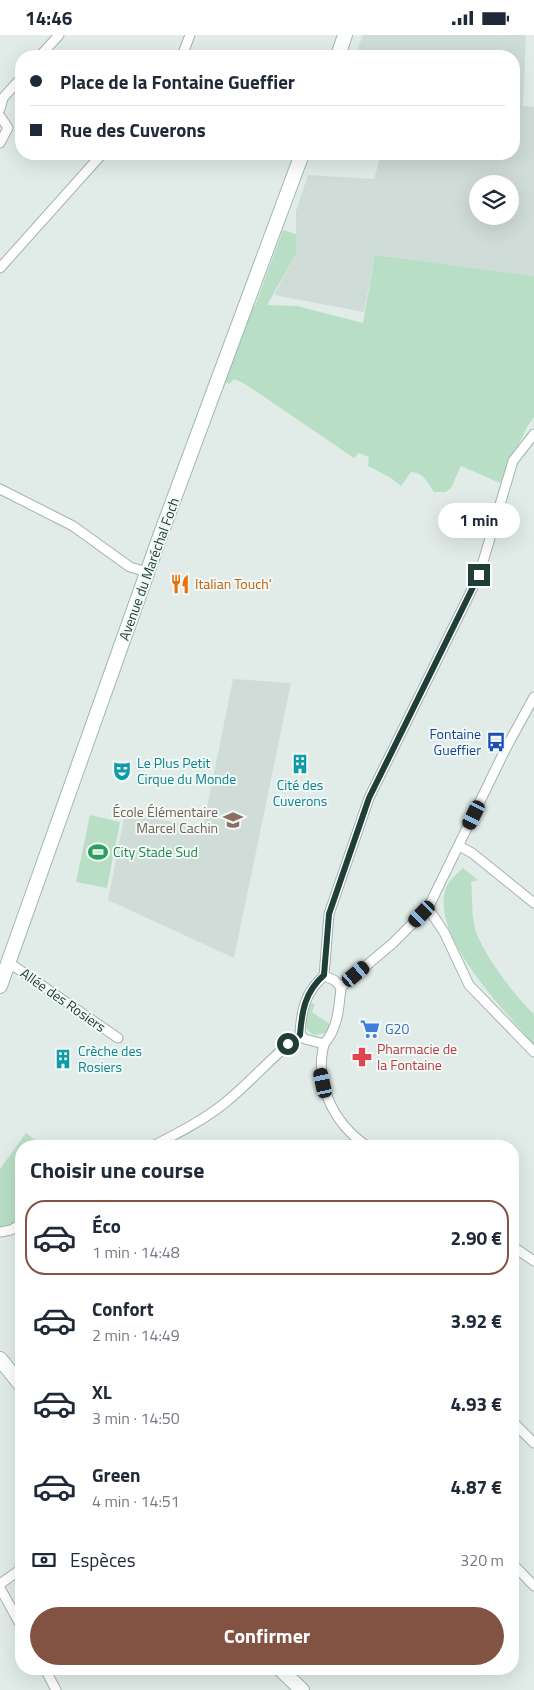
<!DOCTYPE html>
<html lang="fr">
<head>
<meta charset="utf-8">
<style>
  body { margin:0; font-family:"Titillium Web",sans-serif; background:#f2f2f3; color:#1f2937; height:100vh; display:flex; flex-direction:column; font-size:19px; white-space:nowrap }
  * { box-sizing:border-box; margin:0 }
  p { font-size:16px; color:#747a83 }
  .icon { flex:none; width:28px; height:28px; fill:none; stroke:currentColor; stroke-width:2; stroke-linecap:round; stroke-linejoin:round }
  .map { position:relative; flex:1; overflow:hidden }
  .drawer { position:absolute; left:15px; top:1105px; width:504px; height:535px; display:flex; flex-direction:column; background:#fff; border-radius:20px; box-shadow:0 5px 20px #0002 }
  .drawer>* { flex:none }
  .guide { position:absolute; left:15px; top:15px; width:505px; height:110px; border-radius:20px; box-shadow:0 5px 20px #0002; display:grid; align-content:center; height:110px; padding:0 15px; background:#fff }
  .tools { position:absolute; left:469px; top:140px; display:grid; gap:10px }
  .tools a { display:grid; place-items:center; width:50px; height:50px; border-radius:50%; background:#fff; box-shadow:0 5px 20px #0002; font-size:25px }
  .end { position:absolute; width:22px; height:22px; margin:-11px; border:6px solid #203e38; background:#fff; box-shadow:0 0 0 2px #fff }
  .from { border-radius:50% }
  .bubble { position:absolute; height:35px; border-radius:18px; background:#fff; box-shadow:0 5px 20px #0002; font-size:16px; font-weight:700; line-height:35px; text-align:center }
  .car { position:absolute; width:15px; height:30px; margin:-15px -8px; border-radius:6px; box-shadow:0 0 4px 1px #0007; background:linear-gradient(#222 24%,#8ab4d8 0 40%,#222 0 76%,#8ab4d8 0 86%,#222 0) }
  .guide b { display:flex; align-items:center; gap:18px; height:48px; font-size:19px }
  .guide b+b { border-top:1px solid #e0e1e3 }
  .guide i { width:12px; height:12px; background:#1f2937 }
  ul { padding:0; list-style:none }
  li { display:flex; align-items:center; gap:15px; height:75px; margin:0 10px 8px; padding:0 5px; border:2px solid transparent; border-radius:20px }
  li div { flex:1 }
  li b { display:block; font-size:19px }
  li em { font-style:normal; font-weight:700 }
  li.on { border-color:#825242 }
  li>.icon { width:45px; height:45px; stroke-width:1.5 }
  h2 { padding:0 15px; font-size:22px; line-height:60px }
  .pay { display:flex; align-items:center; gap:12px; height:55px; padding:0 15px; font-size:19px }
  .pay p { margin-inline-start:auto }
  .button { display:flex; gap:10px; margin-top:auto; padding:10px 15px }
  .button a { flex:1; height:58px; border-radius:30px; background:#825242; color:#fff; font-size:20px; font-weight:700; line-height:58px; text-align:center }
  .status { display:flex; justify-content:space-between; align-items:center; height:35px; padding:0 25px; background:#fff; direction:ltr }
  .status svg { height:14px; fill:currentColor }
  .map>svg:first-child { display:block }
  .built { fill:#cfdcd7; fill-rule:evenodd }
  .green { fill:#b8dfc5 }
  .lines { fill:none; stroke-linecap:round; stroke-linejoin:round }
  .street-casing { stroke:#a3b4b0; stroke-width:11 }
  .secondary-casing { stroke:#9eb9b1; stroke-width:16 }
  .street { stroke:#fff; stroke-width:9 }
  .secondary { stroke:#fff; stroke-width:14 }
  .route { stroke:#203e38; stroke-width:6 }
  .labels { text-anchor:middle; stroke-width:4; stroke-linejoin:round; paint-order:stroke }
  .street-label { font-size:14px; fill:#203e38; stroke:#f1f9f6 }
  .food-label { font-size:14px; fill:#c56008; stroke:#f1f9f6; text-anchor:start }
  .transit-label { font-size:14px; fill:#164399; stroke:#f1f9f6; text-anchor:end }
  .culture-label { font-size:14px; fill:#0d838f; stroke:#f1f9f6; text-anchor:start }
  .education-label { font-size:14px; fill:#785e54; stroke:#f1f9f6; text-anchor:end }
  .leisure-label { font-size:14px; fill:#27864d; stroke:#f1f9f6; text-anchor:start }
  .shop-label { font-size:14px; fill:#366cbe; stroke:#f1f9f6; text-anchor:start }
  .health-label { font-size:14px; fill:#be3a42; stroke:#f1f9f6; text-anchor:start }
</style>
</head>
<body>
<div class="status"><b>14:46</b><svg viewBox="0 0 49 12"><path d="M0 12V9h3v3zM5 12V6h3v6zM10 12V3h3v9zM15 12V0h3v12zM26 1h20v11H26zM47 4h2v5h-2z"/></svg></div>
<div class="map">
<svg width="534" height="1655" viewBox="0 0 534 1655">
  <rect width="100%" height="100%" fill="#e1ece8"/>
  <g class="built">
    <path d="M363,0H526L523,71L534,72V241L375,220L364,277L274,260L296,219V176L308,140L374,144L381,119H514V21H355ZM478,149H510V181H478Z"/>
    <polygon points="233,644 291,648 234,923 108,865 125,778 203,793"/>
  </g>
  <g class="green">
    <path d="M283,195L296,199V219L267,270L297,271L363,288L375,220L534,241V382L527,392L500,448L461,431L451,453L446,457H434C427,447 424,438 411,437L401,451L391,443L368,431L369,422L359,418L354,423L245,349L234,344L229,349L221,346L251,271H255Z"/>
    <polygon points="90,780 120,787 107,853 76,847"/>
    <path d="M463,833L478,845L471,847C473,862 471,883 476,897C486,923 514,960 534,979V1009C505,977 429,899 446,853C449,845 457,839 463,833Z"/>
    <path d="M310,968L315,969L312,977L331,990L327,998L314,1000C300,992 306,980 310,968Z"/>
    <polygon points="26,1098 36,1106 32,1111 21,1111 21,1183 11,1190 0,1192 0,1134"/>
  </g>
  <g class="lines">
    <defs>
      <g id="street">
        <polyline points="40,21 59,0"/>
        <polyline points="182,21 190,0"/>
        <polyline points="0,74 3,63 21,43"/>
        <polyline points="0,81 8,93 0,108"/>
        <polyline points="0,233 102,119"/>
        <polyline points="0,454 73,491 130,532 147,537"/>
        <polyline points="459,811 472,818 534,868"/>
        <polyline points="428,873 444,897 469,950 534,1017"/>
        <polyline points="8,927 118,1003"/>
        <polyline points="324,941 329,879 369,763 479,540 513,426 534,399"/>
        <polyline points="324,941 334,945 341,952"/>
        <polyline points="341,952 393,908 428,873 506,713 534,662"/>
        <path d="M300,1000L305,1004L324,1009C338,994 339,972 341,952"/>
        <path d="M300,1000C301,976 305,957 324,941"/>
        <path d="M324,1009C314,1049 334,1089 367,1111"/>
        <path d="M153,1111C178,1098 204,1085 226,1067C252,1046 273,1020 300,1000"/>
        <polyline points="0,1197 11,1195 21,1189"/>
        <polyline points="512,1211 534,1226"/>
        <polyline points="512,1386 534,1408"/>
        <polyline points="512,1528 534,1551"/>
        <polyline points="0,1549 21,1534"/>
        <polyline points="0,1553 21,1591"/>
        <polyline points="45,1634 56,1655"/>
        <polyline points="183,1634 184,1634"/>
      </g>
      <g id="secondary">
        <polyline points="338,21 345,0"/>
        <polyline points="0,951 163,493 302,119"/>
        <polyline points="0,1324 21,1350"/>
        <polyline points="280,1634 302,1655"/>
      </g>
    </defs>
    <use href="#street" class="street-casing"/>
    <use href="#secondary" class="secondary-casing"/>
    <use href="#street" class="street"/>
    <use href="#secondary" class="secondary"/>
  </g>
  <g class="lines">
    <path class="route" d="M288,1009L300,1000C302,975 305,957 324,940L329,879L369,763L479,540"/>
  </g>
  <defs>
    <symbol id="restaurant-bare" viewBox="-9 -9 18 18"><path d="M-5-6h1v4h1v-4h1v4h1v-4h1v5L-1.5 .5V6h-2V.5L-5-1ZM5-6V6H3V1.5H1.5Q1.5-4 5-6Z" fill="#e8710a" stroke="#f1f9f6" stroke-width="2.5" paint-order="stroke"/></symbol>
    <symbol id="bus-bare" viewBox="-9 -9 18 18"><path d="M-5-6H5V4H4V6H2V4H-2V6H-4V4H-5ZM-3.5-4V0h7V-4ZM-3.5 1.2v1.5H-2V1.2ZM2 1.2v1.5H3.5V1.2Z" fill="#1a4fb4" stroke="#f1f9f6" stroke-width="2.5" paint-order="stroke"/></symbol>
    <symbol id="building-bare" viewBox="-9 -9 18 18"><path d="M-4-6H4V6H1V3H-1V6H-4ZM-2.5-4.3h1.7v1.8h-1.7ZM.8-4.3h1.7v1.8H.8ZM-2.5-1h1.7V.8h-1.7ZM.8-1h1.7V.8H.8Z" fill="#0f9aa8" stroke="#f1f9f6" stroke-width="2.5" paint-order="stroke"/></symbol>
    <symbol id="theatre-bare" viewBox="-9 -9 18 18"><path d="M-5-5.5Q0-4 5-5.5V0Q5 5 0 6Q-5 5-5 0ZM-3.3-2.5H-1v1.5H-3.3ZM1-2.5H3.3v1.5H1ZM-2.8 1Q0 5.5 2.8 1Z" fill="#0f9aa8" stroke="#f1f9f6" stroke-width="2.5" paint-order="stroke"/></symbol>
    <symbol id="school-bare" viewBox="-9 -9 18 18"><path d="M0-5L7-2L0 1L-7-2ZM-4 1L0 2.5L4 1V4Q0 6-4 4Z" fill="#8d6e63" stroke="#f1f9f6" stroke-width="2.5" paint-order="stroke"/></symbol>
    <symbol id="stadium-bare" viewBox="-9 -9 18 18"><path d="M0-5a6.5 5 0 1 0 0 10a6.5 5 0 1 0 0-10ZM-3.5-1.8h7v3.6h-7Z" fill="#2e9e5b" stroke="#f1f9f6" stroke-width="2.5" paint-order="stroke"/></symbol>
    <symbol id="supermarket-bare" viewBox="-9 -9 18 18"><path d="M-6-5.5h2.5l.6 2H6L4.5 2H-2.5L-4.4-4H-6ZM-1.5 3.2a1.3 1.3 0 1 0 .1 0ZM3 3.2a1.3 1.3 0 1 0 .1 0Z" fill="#3f7fe0" stroke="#f1f9f6" stroke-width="2.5" paint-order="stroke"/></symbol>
    <symbol id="pharmacy-bare" viewBox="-9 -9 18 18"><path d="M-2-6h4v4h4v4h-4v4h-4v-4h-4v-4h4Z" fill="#e0444e" stroke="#f1f9f6" stroke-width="2.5" paint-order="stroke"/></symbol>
  </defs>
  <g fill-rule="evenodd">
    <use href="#restaurant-bare" x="166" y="535" width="28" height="28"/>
    <use href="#bus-bare" x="482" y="693" width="28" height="28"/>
    <use href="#building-bare" x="286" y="715" width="28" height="28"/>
    <use href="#theatre-bare" x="108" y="722" width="28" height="28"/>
    <use href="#school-bare" x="219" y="771" width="28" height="28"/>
    <use href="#stadium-bare" x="84" y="803" width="28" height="28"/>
    <use href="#supermarket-bare" x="356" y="980" width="28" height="28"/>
    <use href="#pharmacy-bare" x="348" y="1008" width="28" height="28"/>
    <use href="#building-bare" x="49" y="1010" width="28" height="28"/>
  </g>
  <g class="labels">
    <g class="street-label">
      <text transform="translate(149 534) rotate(-70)" y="5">Avenue du Maréchal Foch</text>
      <text transform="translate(63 965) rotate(35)" y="5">Allée des Rosiers</text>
    </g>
    <g class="food-label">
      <text x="195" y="554">Italian Touch'</text>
    </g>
    <g class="transit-label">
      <text x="481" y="704">Fontaine<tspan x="481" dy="16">Gueffier</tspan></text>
    </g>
    <g class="culture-label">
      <text x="137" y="733">Le Plus Petit<tspan x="137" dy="16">Cirque du Monde</tspan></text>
      <text x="300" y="755" text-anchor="middle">Cité des<tspan x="300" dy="16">Cuverons</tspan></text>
      <text x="78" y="1021">Crèche des<tspan x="78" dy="16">Rosiers</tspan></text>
    </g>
    <g class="education-label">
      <text x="218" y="782">École Élémentaire<tspan x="218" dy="16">Marcel Cachin</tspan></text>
    </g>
    <g class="leisure-label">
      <text x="113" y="822">City Stade Sud</text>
    </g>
    <g class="shop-label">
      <text x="385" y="999">G20</text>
    </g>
    <g class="health-label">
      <text x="377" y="1019">Pharmacie de<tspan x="377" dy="16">la Fontaine</tspan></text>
    </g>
  </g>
</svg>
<div class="tools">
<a><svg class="icon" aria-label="layers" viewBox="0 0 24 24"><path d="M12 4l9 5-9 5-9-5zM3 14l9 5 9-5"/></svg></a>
</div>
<i class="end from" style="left:288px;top:1009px"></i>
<i class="end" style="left:479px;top:540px"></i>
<div class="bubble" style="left:438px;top:468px;width:82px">1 min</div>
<i class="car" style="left:474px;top:780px;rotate:206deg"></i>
<i class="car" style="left:422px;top:879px;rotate:224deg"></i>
<i class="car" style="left:356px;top:939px;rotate:50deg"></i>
<i class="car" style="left:323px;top:1048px;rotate:348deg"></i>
<div class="guide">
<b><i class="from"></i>Place de la Fontaine Gueffier</b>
<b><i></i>Rue des Cuverons</b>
</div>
<section class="drawer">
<h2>Choisir une course</h2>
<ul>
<li class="on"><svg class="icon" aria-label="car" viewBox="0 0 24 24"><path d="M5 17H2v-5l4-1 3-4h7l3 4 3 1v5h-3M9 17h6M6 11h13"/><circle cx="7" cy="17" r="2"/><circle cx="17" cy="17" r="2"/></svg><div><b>Éco</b><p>1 min · 14:48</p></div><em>2.90 €</em></li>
<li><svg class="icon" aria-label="car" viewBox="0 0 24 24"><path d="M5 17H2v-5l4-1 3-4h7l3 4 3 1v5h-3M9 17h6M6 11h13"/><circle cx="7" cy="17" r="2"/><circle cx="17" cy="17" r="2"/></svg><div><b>Confort</b><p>2 min · 14:49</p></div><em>3.92 €</em></li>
<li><svg class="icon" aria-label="car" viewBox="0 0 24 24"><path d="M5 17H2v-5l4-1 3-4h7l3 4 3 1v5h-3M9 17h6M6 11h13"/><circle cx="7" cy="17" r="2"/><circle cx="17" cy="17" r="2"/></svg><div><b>XL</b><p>3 min · 14:50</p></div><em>4.93 €</em></li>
<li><svg class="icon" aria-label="car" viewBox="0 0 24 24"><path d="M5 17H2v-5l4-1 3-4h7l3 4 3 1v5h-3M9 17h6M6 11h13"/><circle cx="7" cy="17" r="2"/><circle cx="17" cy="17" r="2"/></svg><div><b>Green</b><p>4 min · 14:51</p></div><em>4.87 €</em></li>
</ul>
<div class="pay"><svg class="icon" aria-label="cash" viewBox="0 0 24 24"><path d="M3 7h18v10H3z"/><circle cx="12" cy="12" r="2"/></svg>Espèces<p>320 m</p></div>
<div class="button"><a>Confirmer</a></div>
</section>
</div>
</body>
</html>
